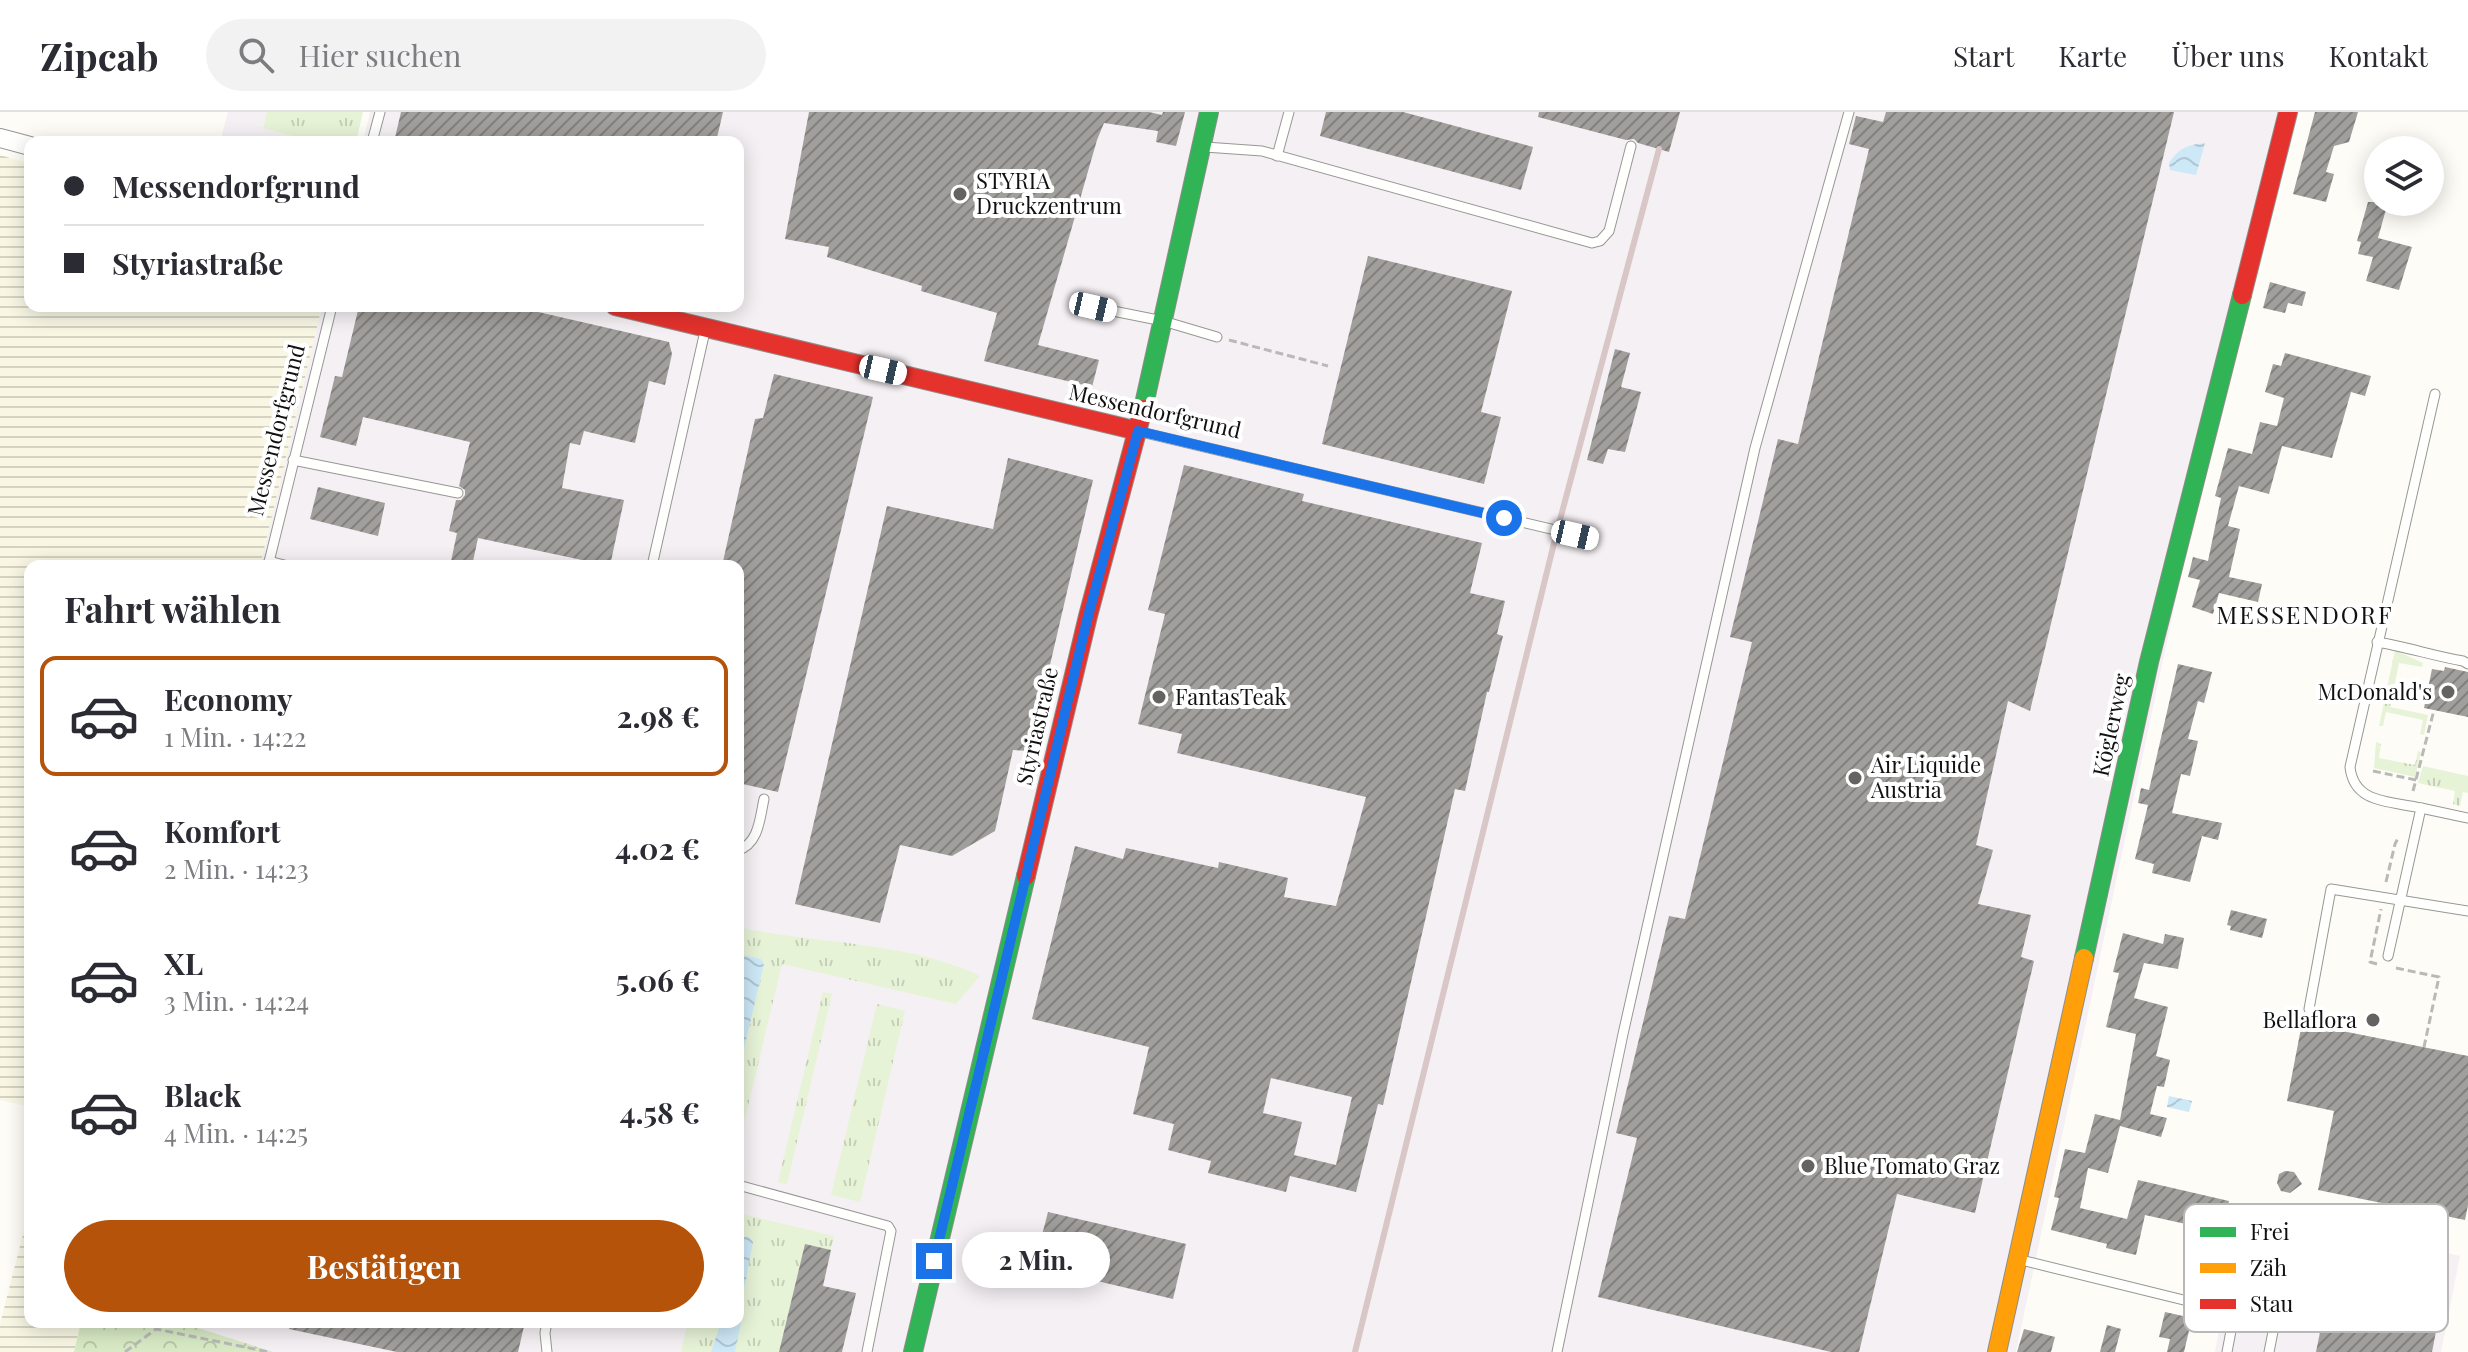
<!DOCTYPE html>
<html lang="de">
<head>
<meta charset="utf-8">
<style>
  body { margin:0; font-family:"Playfair Display",serif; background:#f2f2f3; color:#2b2b33; height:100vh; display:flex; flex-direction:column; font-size:30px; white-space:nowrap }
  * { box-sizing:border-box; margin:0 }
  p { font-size:26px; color:#7c7c81 }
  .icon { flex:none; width:44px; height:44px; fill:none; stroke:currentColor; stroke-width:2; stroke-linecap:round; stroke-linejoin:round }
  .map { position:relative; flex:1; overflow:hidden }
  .details { position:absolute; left:24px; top:448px; width:720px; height:768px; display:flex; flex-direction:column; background:#fff; border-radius:16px; box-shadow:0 4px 20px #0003 }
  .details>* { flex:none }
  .top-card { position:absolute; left:24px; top:24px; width:720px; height:176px; border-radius:16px; box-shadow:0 4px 20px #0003; display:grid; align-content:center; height:176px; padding:0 40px; background:#fff }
  .tools { position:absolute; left:2364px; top:24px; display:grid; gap:16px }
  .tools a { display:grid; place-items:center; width:80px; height:80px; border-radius:50%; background:#fff; box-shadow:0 4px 20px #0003; font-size:40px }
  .end { position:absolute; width:36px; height:36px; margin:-18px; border:10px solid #1a73e8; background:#fff; box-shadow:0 0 0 4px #fff }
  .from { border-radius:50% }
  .bubble { position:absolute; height:56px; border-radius:28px; background:#fff; box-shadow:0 4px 20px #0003; font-size:26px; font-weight:700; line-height:56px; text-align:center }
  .car { position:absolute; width:24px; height:48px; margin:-24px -12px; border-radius:10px; box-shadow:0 0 6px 2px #0007; background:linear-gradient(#fff 24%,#345 0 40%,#fff 0 76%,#345 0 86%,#fff 0) }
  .top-card b { display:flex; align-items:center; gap:28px; height:76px; font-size:30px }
  .top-card b+b { border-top:2px solid #e1e1e2 }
  .top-card i { width:20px; height:20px; background:#2b2b33 }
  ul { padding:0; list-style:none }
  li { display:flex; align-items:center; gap:24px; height:120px; margin:0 16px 12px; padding:0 24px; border:4px solid transparent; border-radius:16px }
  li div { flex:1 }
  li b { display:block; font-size:30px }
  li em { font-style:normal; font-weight:700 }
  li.current { border-color:#b45309 }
  li>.icon { width:72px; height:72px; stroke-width:1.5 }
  h2 { padding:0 40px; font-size:36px; line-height:96px }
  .primary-button { display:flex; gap:16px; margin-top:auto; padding:16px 40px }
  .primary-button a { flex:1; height:92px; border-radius:48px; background:#b45309; color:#fff; font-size:32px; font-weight:700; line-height:92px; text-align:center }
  header { display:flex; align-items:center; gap:48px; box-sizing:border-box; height:112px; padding:0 40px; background:#fff; border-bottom:2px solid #e1e1e2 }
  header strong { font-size:38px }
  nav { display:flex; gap:44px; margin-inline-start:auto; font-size:28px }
  .search { width:560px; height:72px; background:#f2f2f3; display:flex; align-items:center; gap:20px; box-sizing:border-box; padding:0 28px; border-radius:44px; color:#7c7c81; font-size:30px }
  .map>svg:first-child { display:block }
  .industrial { fill:#f5f0f3 }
  .farmland { fill:url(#farmland-rules) }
  .grass { fill:url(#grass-tufts) }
  .forest { fill:url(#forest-crowns) }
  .water { fill:url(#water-waves) }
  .building { fill:url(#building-hatch); fill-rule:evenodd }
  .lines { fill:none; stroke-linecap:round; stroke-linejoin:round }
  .lane-casing { stroke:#979795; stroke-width:11 }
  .street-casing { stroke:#979795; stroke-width:20 }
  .fast-casing { stroke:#8e8d8b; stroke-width:20 }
  .slow-casing { stroke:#8e8d8b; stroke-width:20 }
  .jam-casing { stroke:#8e8d8b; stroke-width:20 }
  .path { stroke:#b9b9b8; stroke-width:3; stroke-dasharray:8 4; stroke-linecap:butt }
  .lane { stroke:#fffffe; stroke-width:9 }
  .street { stroke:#fffffe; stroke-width:18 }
  .fast { stroke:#30b455; stroke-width:18 }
  .slow { stroke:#ff9f0a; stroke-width:18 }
  .jam { stroke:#e5322d; stroke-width:18 }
  .rail { stroke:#d9c6c7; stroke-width:6 }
  .route { stroke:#1a73e8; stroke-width:10 }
  .poi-dot { fill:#646362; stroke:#fff; stroke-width:3 }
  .labels { text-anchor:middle; stroke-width:8; stroke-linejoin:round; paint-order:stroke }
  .poi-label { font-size:22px; fill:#111; stroke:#fff; text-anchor:start }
  .street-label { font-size:22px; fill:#111; stroke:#fff }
  .neighbourhood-label { font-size:24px; letter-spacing:2px; fill:#111; stroke:#fff }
  .key { fill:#fff; stroke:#b8b8b8; stroke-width:2 }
  .key-label { font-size:22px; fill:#111 }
</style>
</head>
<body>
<header>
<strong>Zipcab</strong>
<div class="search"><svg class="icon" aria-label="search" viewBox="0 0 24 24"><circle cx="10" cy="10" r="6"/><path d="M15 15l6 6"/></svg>Hier suchen</div>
<nav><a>Start</a><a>Karte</a><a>Über uns</a><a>Kontakt</a></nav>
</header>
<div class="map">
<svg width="2468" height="1240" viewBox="0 0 2468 1240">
  <defs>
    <pattern id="farmland-rules" width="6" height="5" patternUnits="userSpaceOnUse" patternTransform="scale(2)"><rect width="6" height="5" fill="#f9f7e4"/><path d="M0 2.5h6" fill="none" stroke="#d4d3c3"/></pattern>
    <pattern id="grass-tufts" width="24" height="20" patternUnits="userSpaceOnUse" patternTransform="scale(2)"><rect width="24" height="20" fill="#e7f3d7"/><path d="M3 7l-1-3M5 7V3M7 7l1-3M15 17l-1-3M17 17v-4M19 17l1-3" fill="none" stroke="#c5cfb8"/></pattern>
    <pattern id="forest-crowns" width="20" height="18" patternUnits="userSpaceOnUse" patternTransform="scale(2)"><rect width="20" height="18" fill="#d8eac5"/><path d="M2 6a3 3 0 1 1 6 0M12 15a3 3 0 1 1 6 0" fill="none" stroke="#b8c8a8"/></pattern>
    <pattern id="water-waves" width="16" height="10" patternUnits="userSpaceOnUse" patternTransform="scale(2)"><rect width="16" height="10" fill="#cde8f7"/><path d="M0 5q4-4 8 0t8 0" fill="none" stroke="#afc6d3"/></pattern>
    <pattern id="building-hatch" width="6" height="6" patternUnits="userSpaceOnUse" patternTransform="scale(2)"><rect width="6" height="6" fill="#a19f9c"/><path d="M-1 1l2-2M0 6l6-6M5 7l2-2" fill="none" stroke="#82807e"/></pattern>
  </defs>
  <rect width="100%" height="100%" fill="#fdfcf7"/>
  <g class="industrial">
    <polygon points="228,0 267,0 263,16 302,27 301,30 220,30"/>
    <polygon points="370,0 2299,0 2189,426 2016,1240 212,1240 81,1210 738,1210 738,454 260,454 322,194 738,194 738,30 363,30"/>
    <polygon points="2241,1096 2460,1144 2441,1240 2215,1240"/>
  </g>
  <g class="farmland">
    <polygon points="0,43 30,52 30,194 322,194 260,454 30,454 30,995 0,988"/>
    <polygon points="30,1095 30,1210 81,1210 74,1240 0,1240 0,1212"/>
  </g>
  <g class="grass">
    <polygon points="267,0 363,0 356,30 301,30 302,27 263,16"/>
    <polygon points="2395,538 2423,551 2422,555 2399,551 2390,595 2428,603 2424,623 2420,622 2423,608 2386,600 2383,614 2379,614"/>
    <polygon points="2376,630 2381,632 2379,646 2415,653 2418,639 2421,640 2415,665 2374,656"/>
    <polygon points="2423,654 2468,664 2468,681 2463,680 2460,694 2453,692 2455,679 2418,671"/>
    <path d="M738,815C815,832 909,829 980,864L956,892L782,852L738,1036V962L764,852L761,847L738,842Z"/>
    <polygon points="823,880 832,882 787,1072 778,1070"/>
    <polygon points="877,892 905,899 860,1090 831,1083"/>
    <polygon points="738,1101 834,1124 831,1138 805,1132 779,1240 681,1240 688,1210 738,1210"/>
  </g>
  <polygon class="forest" points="81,1210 179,1210 273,1240 74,1240"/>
  <g class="water">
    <path d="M2205,31L2196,63L2170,58L2169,51C2179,36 2187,33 2205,31Z"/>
    <polygon points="738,842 761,847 764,852 738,962"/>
    <polygon points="2169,984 2192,989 2189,1000 2167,995"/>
    <polygon points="738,1124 749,1125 753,1130 745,1173 738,1182"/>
    <polygon points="738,1187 744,1196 735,1240 711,1240 721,1210 738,1210"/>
  </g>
  <g class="building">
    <polygon points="401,0 723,0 716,30 394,30"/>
    <polygon points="809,0 1149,0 1162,3 1163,0 1185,0 1176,34 1156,30 1158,19 1104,11 1097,28 1038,233 1099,248 1092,275 984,249 997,201 921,179 922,174 827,145 829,135 785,127"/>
    <polygon points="1326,0 1403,0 1533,35 1521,78 1320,24"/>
    <polygon points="1539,0 1680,0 1669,40 1638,31 1634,27 1626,28 1538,5"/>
    <polygon points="1886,0 2174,0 2030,599 2008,589 1976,733 1993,738 1978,792 2031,803 2021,845 2034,849 1975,1101 1897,1082 1859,1240 1831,1240 1598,1185 1637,1026 1616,1021 1669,804 1685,807 1752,530 1730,525 1778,327 1798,332 1869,37 1849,32 1856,4 1883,10"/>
    <polygon points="2315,0 2358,0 2349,30 2334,34 2326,60 2334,62 2326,90 2293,82"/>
    <polygon points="2368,90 2388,90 2378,126 2412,135 2399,178 2366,169 2373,145 2358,142 2361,130 2357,129"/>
    <polygon points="1368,144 1512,179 1481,300 1501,305 1484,372 1322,332"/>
    <polygon points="2270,170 2306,180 2302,194 2288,191 2285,201 2263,196"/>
    <polygon points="359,194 512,194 669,230 672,242 665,273 649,269 635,331 584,319 580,333 570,331 562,376 624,388 610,454 478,426 472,454 450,454 457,421 449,419 456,388 461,388 465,383 465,378 459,374 470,330 363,305 356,334 320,325 335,264 342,265"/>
    <polygon points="1615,237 1630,241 1621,275 1641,280 1625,340 1608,337 1603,352 1587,348"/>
    <polygon points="2285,241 2371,264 2365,284 2351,280 2332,346 2282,334 2269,382 2239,374 2228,414 2240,417 2229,465 2262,472 2258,490 2219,481 2213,502 2192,495 2200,468 2188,465 2193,445 2208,449 2221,386 2215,384 2228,336 2252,342 2260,310 2277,314 2284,286 2265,280 2273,252 2281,254"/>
    <polygon points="774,262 873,285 778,680 738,671 738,454 722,454 755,307 763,306"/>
    <polygon points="1008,346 1093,368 1030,639 1013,638 995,719 952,744 900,733 880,811 795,792 887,394 993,417"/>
    <path d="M1184,353L1304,382L1302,389L1482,431L1470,481L1505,489L1497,522L1503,524L1489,580H1487L1465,679L1455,677L1383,993L1378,992L1356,1080L1290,1064L1286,1080L1208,1061L1211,1049L1168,1038L1174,1012L1133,1002L1149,935L1032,907L1075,734L1123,747L1126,736L1218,756L1219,750L1288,766L1284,785L1336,794L1366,685L1177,641L1182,622L1138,612L1165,502L1148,498ZM1271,966L1352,985L1336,1053L1294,1043L1302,1010L1263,1001Z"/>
    <polygon points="318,375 385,391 378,424 310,407"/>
    <polygon points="2178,552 2212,560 2204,591 2198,589 2188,627 2198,629 2190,664 2181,662 2172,701 2222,711 2218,728 2202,724 2190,770 2152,761 2154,752 2135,747 2148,693 2138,691 2141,676 2149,678"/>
    <polygon points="2445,555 2468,560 2468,605 2424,596 2432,557 2444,559"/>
    <polygon points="2231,798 2267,807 2262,826 2230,818 2231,814 2227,813"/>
    <polygon points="2123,821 2163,832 2165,822 2184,826 2178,857 2144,851 2134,886 2168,895 2156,944 2170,948 2164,975 2157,974 2150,1002 2167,1006 2161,1025 2120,1014 2108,1061 2088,1056 2080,1096 2127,1107 2138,1068 2229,1089 2222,1120 2145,1103 2136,1143 2106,1136 2107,1132 2051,1118 2059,1086 2054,1085 2065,1037 2085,1041 2095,1002 2120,1008 2136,922 2106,915 2119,861 2113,860"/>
    <polygon points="2302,911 2468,944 2468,1093 2465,1108 2318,1078 2334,999 2287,989"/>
    <polygon points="2285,1059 2294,1060 2302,1072 2290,1081 2281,1079 2277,1071 2279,1062"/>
    <polygon points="1048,1100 1186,1132 1173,1187 1034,1154"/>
    <polygon points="805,1132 831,1138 823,1174 856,1181 842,1240 779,1240"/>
    <polygon points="2335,1146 2446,1168 2432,1240 2316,1240"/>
    <polygon points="2165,1200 2192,1206 2184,1240 2167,1240 2170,1227 2159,1225"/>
    <polygon points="290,1210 525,1210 518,1240 397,1240 289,1217"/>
    <polygon points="2107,1213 2121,1217 2115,1240 2100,1240"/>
    <polygon points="2024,1217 2055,1225 2051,1240 2017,1240"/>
  </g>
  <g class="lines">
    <defs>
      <g id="lane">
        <polyline points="372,30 380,0"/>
        <polyline points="1205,35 1262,39 1592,131 1600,129 1609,119 1631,34"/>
        <polyline points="1277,44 1289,0"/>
        <polyline points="1093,195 1163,209 1217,225"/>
        <polyline points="1141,320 1593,427"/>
        <polyline points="293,348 458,381"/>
        <polyline points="269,449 288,454"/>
        <polyline points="268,454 332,194"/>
        <polyline points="652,454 705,219"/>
        <path d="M2377,530C2407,535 2434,544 2463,549L2468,552"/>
        <polyline points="2421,696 2468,706"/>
        <path d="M738,738C759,732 760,705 764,687"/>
        <path d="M2388,844L2421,696C2390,689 2354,692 2350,655L2435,282"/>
        <polyline points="2309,897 2331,777 2468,799"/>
        <polyline points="738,1073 888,1114 891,1119 867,1240"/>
        <polyline points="2021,1148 2208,1194"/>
        <polyline points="547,1210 545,1221 547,1240"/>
        <polyline points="1557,1240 1623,922 1755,336 1849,0"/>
        <polyline points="2227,1240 2234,1203 2269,1183 2280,1184 2269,1240"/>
      </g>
      <polyline id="street" points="0,26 30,34"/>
      <g id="fast">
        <polyline points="1143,297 1209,0"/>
        <polyline points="2084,846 2149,550 2242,183"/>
        <polyline points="913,1240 1026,764"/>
      </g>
      <polyline id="slow" points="1997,1240 2084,846"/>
      <g id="jam">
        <polyline points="2242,183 2288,0"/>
        <polyline points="615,194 1138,319"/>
        <polyline points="1026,764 1088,504 1143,297"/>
      </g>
    </defs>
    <use href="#lane" class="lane-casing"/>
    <use href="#street" class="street-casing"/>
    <use href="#fast" class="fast-casing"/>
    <use href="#slow" class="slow-casing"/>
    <use href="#jam" class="jam-casing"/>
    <g class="path">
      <polyline points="1229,228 1328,254"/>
      <polyline points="2373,659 2416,668"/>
      <polyline points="2413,679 2434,598"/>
      <polyline points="2386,770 2395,732 2399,724"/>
      <polyline points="2377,852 2370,850 2381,797"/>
      <polyline points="2396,856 2439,865 2424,935"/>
      <polyline points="125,1240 156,1217 269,1240"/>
    </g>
    <use href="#lane" class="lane"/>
    <use href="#street" class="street"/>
    <use href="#fast" class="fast"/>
    <use href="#slow" class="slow"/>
    <use href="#jam" class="jam"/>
    <polyline class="rail" points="1355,1240 1557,419 1659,37"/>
  </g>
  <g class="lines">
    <polyline class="route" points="934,1149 1088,504 1138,319 1504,406"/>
  </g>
  <g class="poi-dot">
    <circle cx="960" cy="82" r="8"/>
    <circle cx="2448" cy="580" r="8"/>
    <circle cx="1159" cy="585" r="8"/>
    <circle cx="1855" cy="666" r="8"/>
    <circle cx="2373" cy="908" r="8"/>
    <circle cx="1808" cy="1054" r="8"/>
  </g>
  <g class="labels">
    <g class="poi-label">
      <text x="976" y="77">STYRIA<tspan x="976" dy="25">Druckzentrum</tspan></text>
      <text x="2432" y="588" text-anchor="end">McDonald's</text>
      <text x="1175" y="593">FantasTeak</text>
      <text x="1871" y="661">Air Liquide<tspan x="1871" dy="25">Austria</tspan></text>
      <text x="2357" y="916" text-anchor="end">Bellaflora</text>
      <text x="1824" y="1062">Blue Tomato Graz</text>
    </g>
    <g class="street-label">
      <text transform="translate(1155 299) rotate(13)" y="8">Messendorfgrund</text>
      <text transform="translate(276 318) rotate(-76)" y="8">Messendorfgrund</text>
      <text transform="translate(2111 613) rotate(-78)" y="8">Köglerweg</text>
      <text transform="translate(1037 614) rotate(-77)" y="8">Styriastraße</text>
    </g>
    <g class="neighbourhood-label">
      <text x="2305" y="512">MESSENDORF</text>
    </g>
  </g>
  <rect x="2184" y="1092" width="264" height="128" rx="12" class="key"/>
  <rect x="2200" y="1115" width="36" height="10" fill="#30b455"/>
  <rect x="2200" y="1151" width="36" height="10" fill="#ff9f0a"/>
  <rect x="2200" y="1187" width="36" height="10" fill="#e5322d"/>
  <g class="key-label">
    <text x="2250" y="1128">Frei</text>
    <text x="2250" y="1164">Zäh</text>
    <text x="2250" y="1200">Stau</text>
  </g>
</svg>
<div class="tools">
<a><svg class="icon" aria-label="layers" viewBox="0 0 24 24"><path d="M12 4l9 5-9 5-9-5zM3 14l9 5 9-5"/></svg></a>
</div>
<i class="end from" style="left:1504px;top:406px"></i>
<i class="end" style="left:934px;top:1149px"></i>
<div class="bubble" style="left:962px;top:1120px;width:148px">2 Min.</div>
<i class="car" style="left:1093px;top:195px;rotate:103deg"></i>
<i class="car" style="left:883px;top:258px;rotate:103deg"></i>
<i class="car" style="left:1575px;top:423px;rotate:103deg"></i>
<div class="top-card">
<b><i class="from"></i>Messendorfgrund</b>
<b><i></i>Styriastraße</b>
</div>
<section class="details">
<h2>Fahrt wählen</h2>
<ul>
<li class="current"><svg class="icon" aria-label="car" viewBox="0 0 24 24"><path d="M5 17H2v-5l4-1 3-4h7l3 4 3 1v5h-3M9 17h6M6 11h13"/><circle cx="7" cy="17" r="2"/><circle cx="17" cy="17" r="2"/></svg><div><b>Economy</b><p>1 Min. · 14:22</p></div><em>2.98 €</em></li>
<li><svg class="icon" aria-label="car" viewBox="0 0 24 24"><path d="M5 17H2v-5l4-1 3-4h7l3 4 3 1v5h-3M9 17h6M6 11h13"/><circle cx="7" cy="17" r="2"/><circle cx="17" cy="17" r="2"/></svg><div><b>Komfort</b><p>2 Min. · 14:23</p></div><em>4.02 €</em></li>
<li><svg class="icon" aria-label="car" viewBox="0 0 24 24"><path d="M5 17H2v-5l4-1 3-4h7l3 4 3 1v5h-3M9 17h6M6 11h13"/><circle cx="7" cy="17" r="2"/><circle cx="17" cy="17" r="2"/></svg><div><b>XL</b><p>3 Min. · 14:24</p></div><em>5.06 €</em></li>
<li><svg class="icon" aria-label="car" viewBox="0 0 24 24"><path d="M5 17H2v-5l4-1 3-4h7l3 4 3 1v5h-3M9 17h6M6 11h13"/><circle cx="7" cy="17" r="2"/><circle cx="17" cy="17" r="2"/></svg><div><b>Black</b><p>4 Min. · 14:25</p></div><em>4.58 €</em></li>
</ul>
<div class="primary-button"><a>Bestätigen</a></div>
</section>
</div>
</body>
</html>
